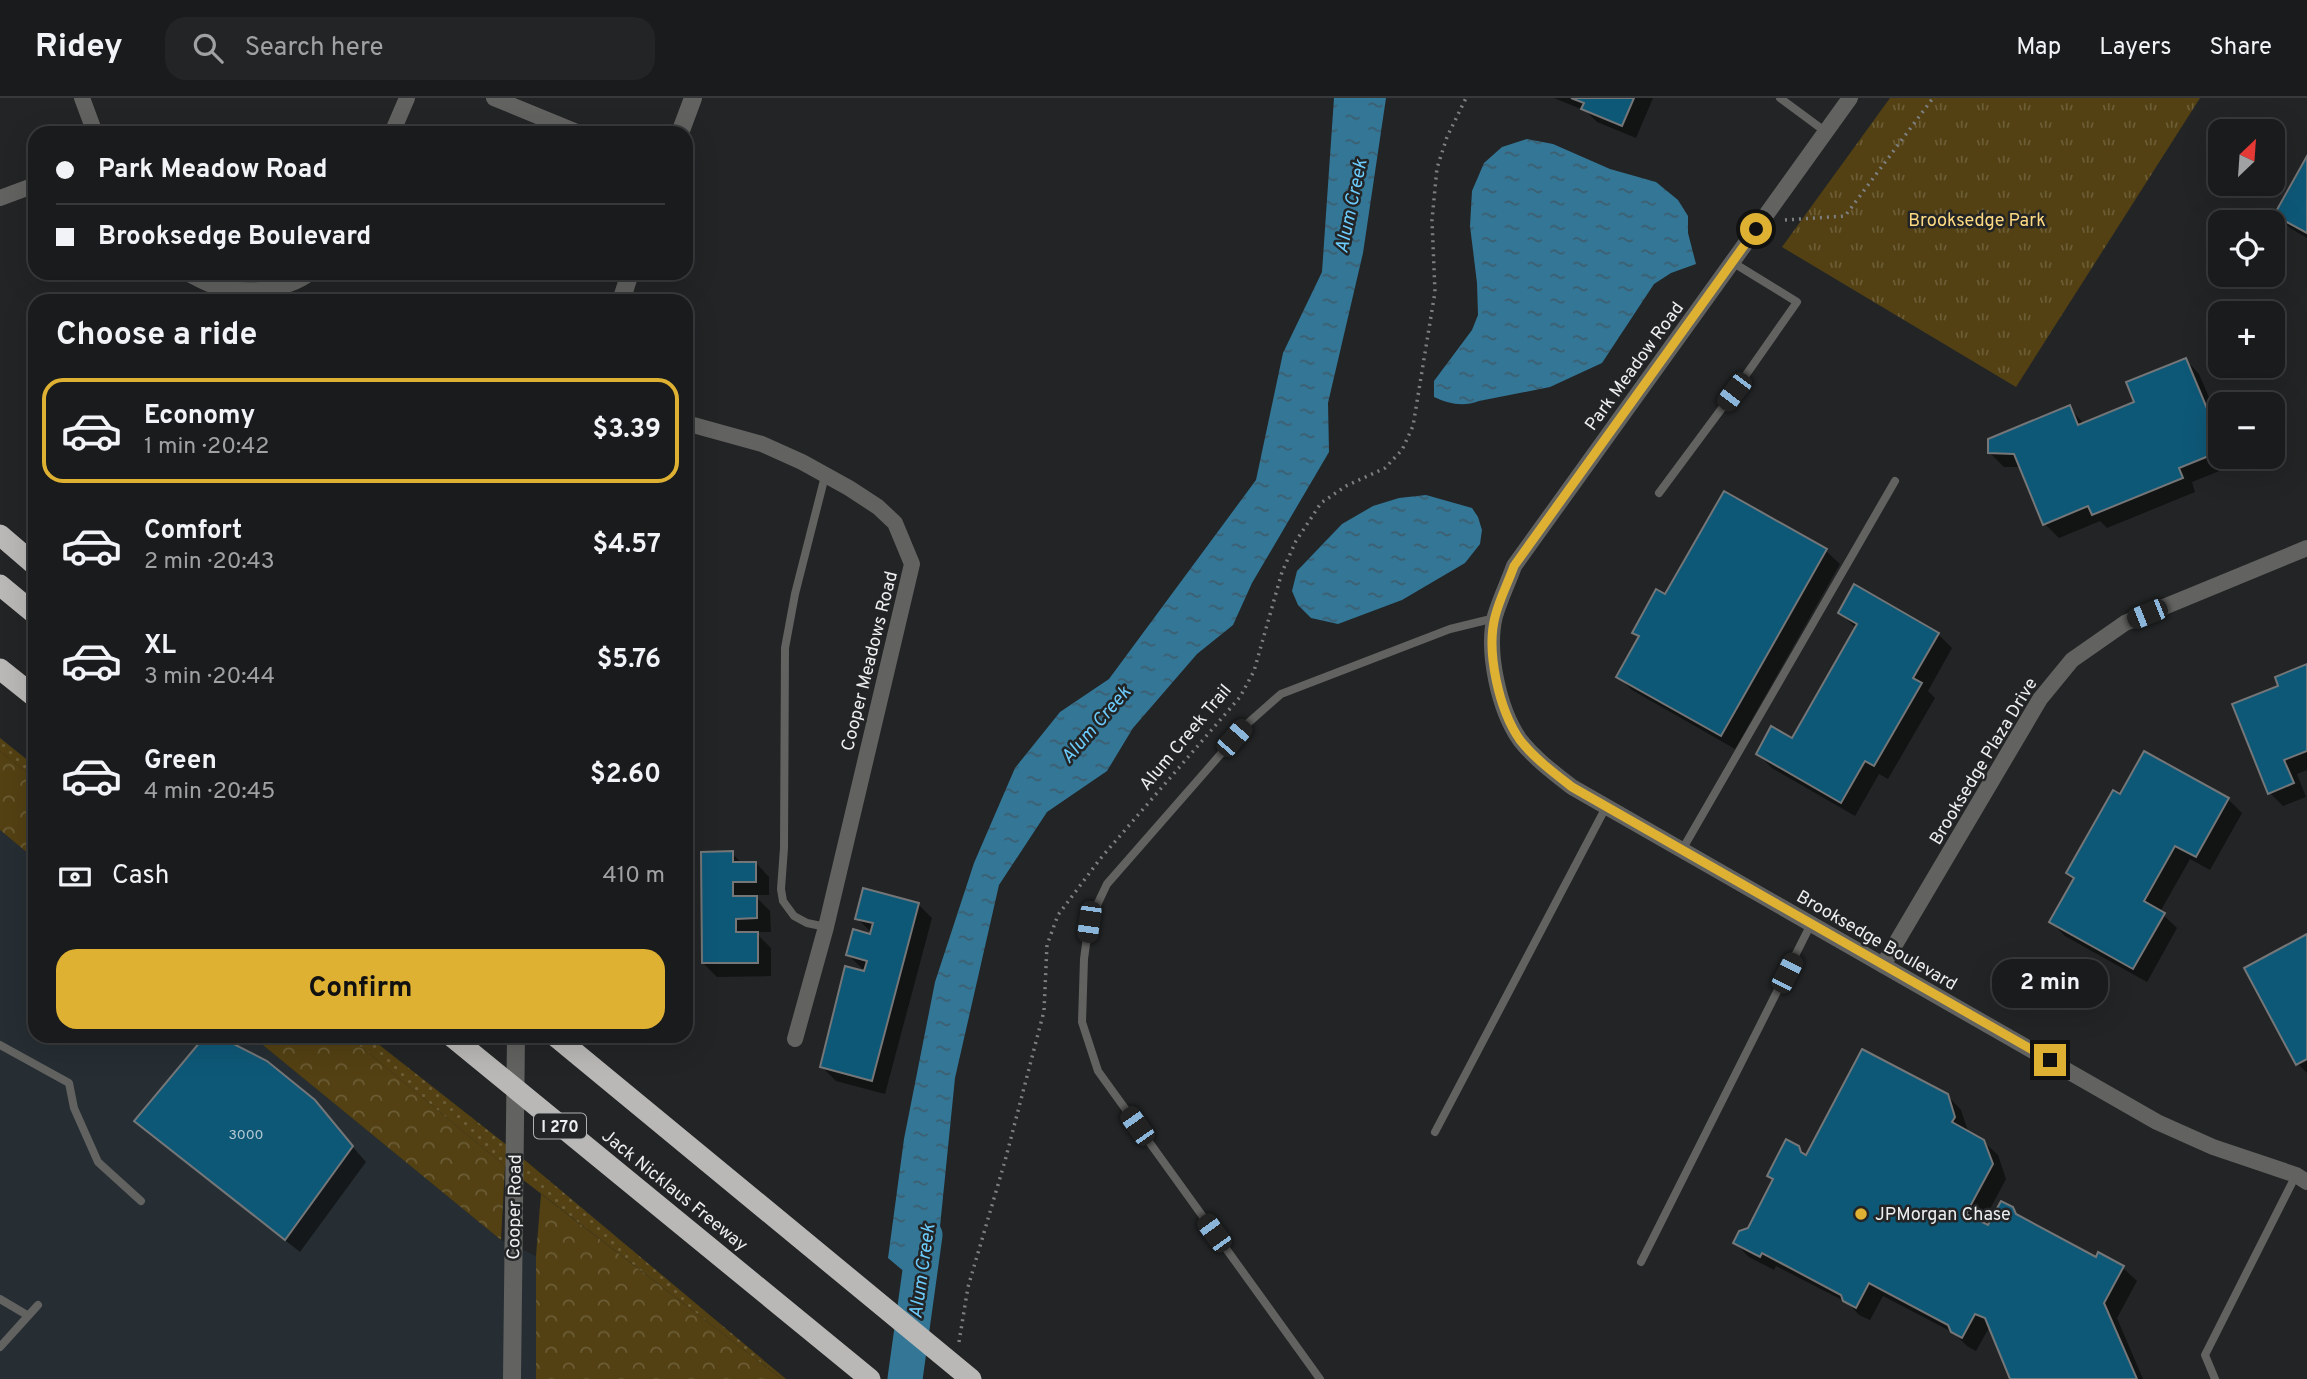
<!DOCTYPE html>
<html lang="en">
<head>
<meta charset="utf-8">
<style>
  body { margin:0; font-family:Overpass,sans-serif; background:#232425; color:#f1f3f6; height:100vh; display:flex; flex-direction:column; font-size:26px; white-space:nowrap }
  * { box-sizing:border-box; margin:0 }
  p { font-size:23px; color:#9fa1a3 }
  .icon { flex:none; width:38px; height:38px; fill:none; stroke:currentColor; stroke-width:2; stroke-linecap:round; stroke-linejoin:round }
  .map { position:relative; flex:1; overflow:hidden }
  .sheet { position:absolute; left:28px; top:196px; width:665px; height:749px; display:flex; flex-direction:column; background:#1a1b1c; border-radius:21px; box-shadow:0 7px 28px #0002,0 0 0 2px #38393b }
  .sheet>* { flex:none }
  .guide { position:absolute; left:28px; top:28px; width:665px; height:154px; border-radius:21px; box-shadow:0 7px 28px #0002,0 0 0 2px #38393b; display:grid; align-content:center; height:154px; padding:0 28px; background:#1a1b1c }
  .needle { width:46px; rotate:25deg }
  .tools { position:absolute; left:2208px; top:21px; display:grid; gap:14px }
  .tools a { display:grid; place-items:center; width:77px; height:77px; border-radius:14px; background:#1a1b1c; box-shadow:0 7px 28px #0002,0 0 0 2px #38393b; font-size:35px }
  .end { position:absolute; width:32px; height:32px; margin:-16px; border:9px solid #deb133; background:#111; box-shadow:0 0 0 4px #111 }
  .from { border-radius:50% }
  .bubble { position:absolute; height:49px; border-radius:21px; background:#1a1b1c; box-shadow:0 7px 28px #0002,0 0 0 2px #38393b; font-size:23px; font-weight:700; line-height:49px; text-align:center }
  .car { position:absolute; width:21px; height:42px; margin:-21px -10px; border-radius:9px; box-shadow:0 0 5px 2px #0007; background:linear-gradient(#222 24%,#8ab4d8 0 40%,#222 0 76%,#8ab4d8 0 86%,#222 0) }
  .guide b { display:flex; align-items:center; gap:24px; height:66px; font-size:26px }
  .guide b+b { border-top:2px solid #38393b }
  .guide i { width:18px; height:18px; background:#f1f3f6 }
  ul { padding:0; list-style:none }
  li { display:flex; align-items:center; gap:21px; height:105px; margin:0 14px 10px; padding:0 14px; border:4px solid transparent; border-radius:21px }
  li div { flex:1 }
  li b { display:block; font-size:26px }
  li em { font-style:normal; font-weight:700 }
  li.active { border-color:#deb133 }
  li>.icon { width:63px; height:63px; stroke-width:1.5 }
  h2 { padding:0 28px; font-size:32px; line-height:84px }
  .pay { display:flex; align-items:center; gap:18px; height:77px; padding:0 28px; font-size:26px }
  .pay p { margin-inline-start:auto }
  .cta { display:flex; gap:14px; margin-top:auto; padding:14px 28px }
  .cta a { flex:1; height:80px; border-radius:21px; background:#deb133; color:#111; font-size:28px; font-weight:700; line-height:80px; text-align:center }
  header { display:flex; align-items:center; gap:42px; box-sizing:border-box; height:98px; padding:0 35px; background:#1a1b1c; border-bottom:2px solid #38393b }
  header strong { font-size:33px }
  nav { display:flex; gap:38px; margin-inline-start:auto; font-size:24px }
  .search { width:490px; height:63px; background:#232425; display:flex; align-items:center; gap:18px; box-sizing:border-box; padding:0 24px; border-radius:21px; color:#9fa1a3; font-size:26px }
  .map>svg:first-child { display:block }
  .built { fill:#262e33 }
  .grass { fill:url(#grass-dots) }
  .forest { fill:url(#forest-crowns) }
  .park { fill:url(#park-tufts) }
  .water { fill:url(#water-ripples) }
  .shadow { fill:#0007 }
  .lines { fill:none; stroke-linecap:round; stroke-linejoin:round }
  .river { stroke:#337696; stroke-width:35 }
  .building { fill:#0e5877; stroke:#747678; stroke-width:2 }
  .path { stroke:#7d7f80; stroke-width:3.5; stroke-dasharray:2 5; stroke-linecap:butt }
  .service { stroke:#626260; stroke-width:8 }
  .minor { stroke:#626260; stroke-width:16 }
  .tertiary { stroke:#626260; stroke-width:18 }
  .motorway { stroke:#b9b8b6; stroke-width:21 }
  .route { stroke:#deb133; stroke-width:9 }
  .poi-dot { fill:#deb133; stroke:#222425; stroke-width:2.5 }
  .labels { text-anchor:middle; stroke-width:5; stroke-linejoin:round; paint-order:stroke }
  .number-label { font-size:14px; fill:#b4c8d1 }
  .shield { fill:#222425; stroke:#afb1b2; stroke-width:2 }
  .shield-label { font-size:16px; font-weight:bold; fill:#eceeef }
  .park-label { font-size:18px; fill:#feda82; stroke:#222425 }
  .street-label { font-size:18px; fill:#eceeef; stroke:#222425 }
  .poi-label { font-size:18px; fill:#eceeef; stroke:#222425; text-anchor:start }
  .water-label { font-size:19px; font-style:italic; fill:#6cccfd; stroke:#222425 }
</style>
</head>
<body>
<header>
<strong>Ridey</strong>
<div class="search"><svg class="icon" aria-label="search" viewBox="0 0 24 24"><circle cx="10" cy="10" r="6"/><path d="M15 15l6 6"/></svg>Search here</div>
<nav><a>Map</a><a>Layers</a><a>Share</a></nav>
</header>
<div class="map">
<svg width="2307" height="1281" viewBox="0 0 2307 1281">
  <defs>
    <pattern id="grass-dots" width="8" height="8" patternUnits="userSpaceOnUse" patternTransform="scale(1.75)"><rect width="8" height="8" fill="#534113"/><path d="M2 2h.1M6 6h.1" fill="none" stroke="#6c5d36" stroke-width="1.8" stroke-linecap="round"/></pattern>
    <pattern id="forest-crowns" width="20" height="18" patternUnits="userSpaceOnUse" patternTransform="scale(1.75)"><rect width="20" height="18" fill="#534113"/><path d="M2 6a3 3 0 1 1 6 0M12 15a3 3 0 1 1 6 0" fill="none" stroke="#6c5d36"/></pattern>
    <pattern id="park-tufts" width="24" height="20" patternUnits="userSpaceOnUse" patternTransform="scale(1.75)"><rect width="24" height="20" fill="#534113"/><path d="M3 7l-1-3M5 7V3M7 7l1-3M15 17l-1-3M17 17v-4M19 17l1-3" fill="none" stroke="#6c5d36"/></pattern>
    <pattern id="water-ripples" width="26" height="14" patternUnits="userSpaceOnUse" patternTransform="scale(1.75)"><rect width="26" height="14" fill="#337696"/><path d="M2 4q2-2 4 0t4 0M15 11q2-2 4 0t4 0" fill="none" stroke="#3d5e6f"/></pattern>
  </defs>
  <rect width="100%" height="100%" fill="#222425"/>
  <polygon class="built" points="0,732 35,761 35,938 252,938 501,1142 536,1158 536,1281 0,1281"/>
  <g class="grass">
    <polygon points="0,640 35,668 35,681 0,653"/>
    <polygon points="348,938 368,938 508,1048 786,1281 782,1281 505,1068"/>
  </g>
  <g class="forest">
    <polygon points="0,653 35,681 35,761 0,732"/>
    <polygon points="252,938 348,938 505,1068 501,1142"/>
    <polygon points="541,1096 782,1281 536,1281 536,1158"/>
  </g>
  <polygon class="park" points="1890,0 2200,0 2016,289 1782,149"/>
  <g class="water">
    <polygon points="1334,0 1386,0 1363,155 1328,305 1329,354 1252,485 1233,527 1197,556 1133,630 1107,673 1047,714 999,787 955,980 933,1198 888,1160 904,1041 935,884 974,765 1015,670 1060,614 1109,581 1256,382 1283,255 1322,174"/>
    <path d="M1527,41L1553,46L1610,71L1656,84L1678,102L1688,118V135L1696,166L1671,175L1654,186L1602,265L1550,289L1479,303C1463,309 1449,306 1434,299V283L1472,232L1478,217L1477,185L1470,128L1472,93L1484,65L1502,49Z"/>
    <polygon points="1426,397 1472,410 1478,419 1482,432 1480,446 1465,465 1402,502 1338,526 1311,520 1298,507 1292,493 1297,473 1342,426 1373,408 1399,400"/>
  </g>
  <g class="shadow">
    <polygon points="1554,0 1653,0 1636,40 1597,24 1586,13"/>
    <polygon points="2307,62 2307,140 2290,130 2276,116"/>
    <polygon points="2186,262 2199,276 2221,327 2221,359 2234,359 2237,366 2192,384 2195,394 2107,430 2100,423 2059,440 2045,426 2021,369 2004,369 1990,355 2069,309 2084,326 2137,305"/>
    <polygon points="1826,453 1840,466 1735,651 1632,592 1618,578 1640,540 1634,534 1665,499"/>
    <polygon points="1840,515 1938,536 1952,550 1928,593 1935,600 1888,681 1879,676 1855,718 1772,670 1758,656 1792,642 1856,530"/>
    <polygon points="2307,568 2307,672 2297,676 2306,699 2283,708 2270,695 2280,589"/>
    <polygon points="2121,698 2228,701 2242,715 2210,772 2190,761 2160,814 2177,830 2147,884 2065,838 2051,824 2075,782 2068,775"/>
    <polygon points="732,755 742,766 756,765 769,779 769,797 754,797 770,813 771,834 755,834 771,850 771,878 717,879 703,865"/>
    <polygon points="918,806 932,820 885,996 836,983 822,969 867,875 848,857 872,838 871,834 857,820"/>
    <polygon points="2307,838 2307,975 2298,966"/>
    <polygon points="208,938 214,938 313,1003 366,1064 300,1154 150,1037 136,1023"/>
    <polygon points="1947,997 1961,1012 1968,1033 1983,1043 1998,1057 2006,1081 1982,1126 1989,1129 2012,1110 2024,1123 2096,1161 2099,1156 2123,1170 2137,1183 2117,1220 2143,1281 2012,1281 1990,1228 1976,1253 1967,1248 1954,1235 1883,1198 1870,1222 1859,1217 1848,1205 1776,1168 1774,1172 1749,1159 1735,1145 1749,1132 1774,1083 1769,1078 1798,1049 1807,1059"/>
  </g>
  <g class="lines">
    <polyline class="river" points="905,1281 925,1137"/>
  </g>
  <g class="building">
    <polygon points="1571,0 1634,0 1622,28 1581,11 1584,5"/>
    <polygon points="2307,58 2307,135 2274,117"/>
    <polygon points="2186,260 2221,344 2221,353 2179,370 2183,380 2092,417 2088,408 2043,427 2014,356 1988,355 1988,341 2070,307 2078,327 2134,304 2126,284"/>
    <polygon points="1724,393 1827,451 1721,638 1616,579 1639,538 1632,535 1656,491 1665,496"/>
    <polygon points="1854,486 1939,535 1913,580 1922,585 1874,668 1865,663 1841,705 1756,656 1771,628 1792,640 1857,526 1838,515"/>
    <polygon points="2307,566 2307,653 2284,662 2294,685 2268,696 2232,606 2278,588 2275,579"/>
    <polygon points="2144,653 2229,700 2196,759 2175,748 2144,803 2165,815 2133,871 2049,824 2074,780 2066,775 2113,692 2120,696"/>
    <polygon points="733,753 733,764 756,764 756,784 733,784 733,798 757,798 757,820 736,821 736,834 758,834 758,865 702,865 701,754"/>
    <polygon points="863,790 919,805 872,983 820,969 845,868 864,873 867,863 846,857 853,831 870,836 873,825 855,821"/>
    <polygon points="2307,836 2307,961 2296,967 2244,870"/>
    <polygon points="205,938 218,938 267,963 315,1002 353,1048 285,1142 134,1023"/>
    <polygon points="1862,951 1948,996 1955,1019 1952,1024 1984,1042 1993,1066 1966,1116 1988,1127 2001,1103 2013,1109 2016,1116 2096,1159 2098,1154 2124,1168 2104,1205 2137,1281 2010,1281 1985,1220 1975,1216 1962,1240 1951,1234 1948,1227 1869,1185 1856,1210 1843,1203 1841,1197 1762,1155 1760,1159 1733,1145 1739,1133 1748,1130 1773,1081 1767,1078 1786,1041 1799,1048 1801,1054 1806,1057"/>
  </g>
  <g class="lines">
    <g class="path">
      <polyline points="1785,122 1845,118 1933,0"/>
      <polyline points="959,1244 968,1189 1005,1063 1044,913 1047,847 1058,817 1100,761 1240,599 1254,573 1282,474 1296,443 1321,405 1346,388 1385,370 1402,352 1413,328 1435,194 1432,122 1437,70 1447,39 1466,0"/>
    </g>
    <g class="service">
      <polyline points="1780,0 1826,34"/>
      <polyline points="825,378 795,496 785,550 784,750 781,791 783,803 794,818 807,825 826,829"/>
      <polyline points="1659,395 1734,294 1797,204 1732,164"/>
      <polyline points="1682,752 1895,383"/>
      <polyline points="0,947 69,985 74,1010 98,1064 141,1103"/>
      <polyline points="1435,1034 1606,709"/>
      <polyline points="1641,1164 1811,826"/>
      <polyline points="0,1201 27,1217"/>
      <polyline points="0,1249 38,1207"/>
      <polyline points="1320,1281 1098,973 1082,924 1084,861 1089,824 1107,786 1247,626 1281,596 1450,531 1495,520"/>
      <polyline points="2215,1281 2205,1257 2296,1077"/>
    </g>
    <g class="minor">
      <polyline points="82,0 95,35"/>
      <polyline points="494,0 579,35"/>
      <path d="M1850,0L1514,468C1508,485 1500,501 1495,518C1486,554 1499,612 1520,642C1534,660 1554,675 1572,689L2157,1024L2213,1049L2296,1077L2307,1084"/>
      <polyline points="392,35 407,0"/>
      <polyline points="0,100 35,87"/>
      <path d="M187,175C197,180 208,187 218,189C248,195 285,194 310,175"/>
      <polyline points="686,325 762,346 802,364 849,390 878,409 895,425 912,466 826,829 795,941"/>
      <polyline points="1883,867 2040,601 2072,562 2125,525 2307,450"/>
    </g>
    <g class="tertiary">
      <polyline points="680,35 693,0"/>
      <polyline points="621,203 630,175"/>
      <polyline points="512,1281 516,938"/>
    </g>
    <g class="motorway">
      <polyline points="0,437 35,467"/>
      <polyline points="0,487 35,516"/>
      <polyline points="0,571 35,599"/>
      <polyline points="451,938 870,1281"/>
      <polyline points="555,938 971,1281"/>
    </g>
  </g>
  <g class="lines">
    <path class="route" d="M1756,131L1514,468C1508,485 1499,502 1495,519C1486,554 1499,612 1520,642C1534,660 1554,675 1572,689L2050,962"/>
  </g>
  <circle class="poi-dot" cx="1861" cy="1116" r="7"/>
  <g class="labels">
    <g class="number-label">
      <text x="246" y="1041">3000</text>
    </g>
    <rect class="shield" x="534" y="1015.5" width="52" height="25" rx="5"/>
    <g class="shield-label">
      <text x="560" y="1034">I 270</text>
    </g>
    <g class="park-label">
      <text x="1977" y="128">Brooksedge Park</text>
    </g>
    <g class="street-label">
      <text transform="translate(1634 268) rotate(-54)" y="6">Park Meadow Road</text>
      <text transform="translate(869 563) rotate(-76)" y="6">Cooper Meadows Road</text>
      <text transform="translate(1185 639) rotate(-50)" y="6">Alum Creek Trail</text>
      <text transform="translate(1983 663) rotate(-59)" y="6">Brooksedge Plaza Drive</text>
      <text transform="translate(1877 842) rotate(30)" y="6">Brooksedge Boulevard</text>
      <text transform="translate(675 1092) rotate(39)" y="6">Jack Nicklaus Freeway</text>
      <text transform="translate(514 1109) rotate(-89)" y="6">Cooper Road</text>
    </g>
    <g class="poi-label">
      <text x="1875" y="1122">JPMorgan Chase</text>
    </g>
    <g class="water-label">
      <text transform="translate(1350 108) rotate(-78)" y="7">Alum Creek</text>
      <text transform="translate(1095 626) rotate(-49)" y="7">Alum Creek</text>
      <text transform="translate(921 1173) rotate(-82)" y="7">Alum Creek</text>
    </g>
  </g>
</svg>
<div class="tools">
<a><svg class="needle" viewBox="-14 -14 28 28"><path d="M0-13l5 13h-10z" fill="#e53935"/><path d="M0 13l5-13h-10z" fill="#9fa1a3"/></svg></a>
<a><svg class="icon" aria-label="locate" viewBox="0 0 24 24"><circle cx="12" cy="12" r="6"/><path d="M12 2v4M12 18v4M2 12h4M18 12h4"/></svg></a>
<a>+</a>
<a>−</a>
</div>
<i class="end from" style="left:1756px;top:131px"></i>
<i class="end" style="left:2050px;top:962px"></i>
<div class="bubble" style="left:1992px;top:861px;width:116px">2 min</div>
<i class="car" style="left:1734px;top:294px;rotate:217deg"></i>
<i class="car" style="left:2147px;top:516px;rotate:248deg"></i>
<i class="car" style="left:1234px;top:640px;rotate:41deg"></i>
<i class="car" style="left:1089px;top:824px;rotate:188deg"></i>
<i class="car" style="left:1787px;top:875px;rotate:27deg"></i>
<i class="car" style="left:1137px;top:1028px;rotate:325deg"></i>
<i class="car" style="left:1214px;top:1135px;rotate:324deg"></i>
<div class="guide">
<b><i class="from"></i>Park Meadow Road</b>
<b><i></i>Brooksedge Boulevard</b>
</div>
<section class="sheet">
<h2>Choose a ride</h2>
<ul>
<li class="active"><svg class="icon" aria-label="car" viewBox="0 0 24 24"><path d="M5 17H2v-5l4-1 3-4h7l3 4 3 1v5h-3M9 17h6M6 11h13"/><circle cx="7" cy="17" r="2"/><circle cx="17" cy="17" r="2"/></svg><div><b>Economy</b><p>1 min · 20:42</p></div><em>$3.39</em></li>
<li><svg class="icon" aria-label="car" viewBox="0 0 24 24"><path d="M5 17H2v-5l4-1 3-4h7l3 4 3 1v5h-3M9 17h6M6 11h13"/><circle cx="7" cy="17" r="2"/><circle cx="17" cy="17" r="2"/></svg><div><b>Comfort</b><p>2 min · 20:43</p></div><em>$4.57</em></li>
<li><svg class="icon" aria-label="car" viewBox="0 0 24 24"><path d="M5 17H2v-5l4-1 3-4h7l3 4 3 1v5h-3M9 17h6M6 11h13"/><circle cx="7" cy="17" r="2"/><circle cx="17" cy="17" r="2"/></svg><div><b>XL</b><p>3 min · 20:44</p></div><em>$5.76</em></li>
<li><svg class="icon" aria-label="car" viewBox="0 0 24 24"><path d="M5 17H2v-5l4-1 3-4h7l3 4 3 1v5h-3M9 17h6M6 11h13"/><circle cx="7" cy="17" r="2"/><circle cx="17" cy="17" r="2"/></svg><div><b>Green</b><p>4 min · 20:45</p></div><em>$2.60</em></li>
</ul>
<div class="pay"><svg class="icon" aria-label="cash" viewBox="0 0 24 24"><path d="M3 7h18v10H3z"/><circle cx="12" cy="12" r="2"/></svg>Cash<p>410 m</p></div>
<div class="cta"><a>Confirm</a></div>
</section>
</div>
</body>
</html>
